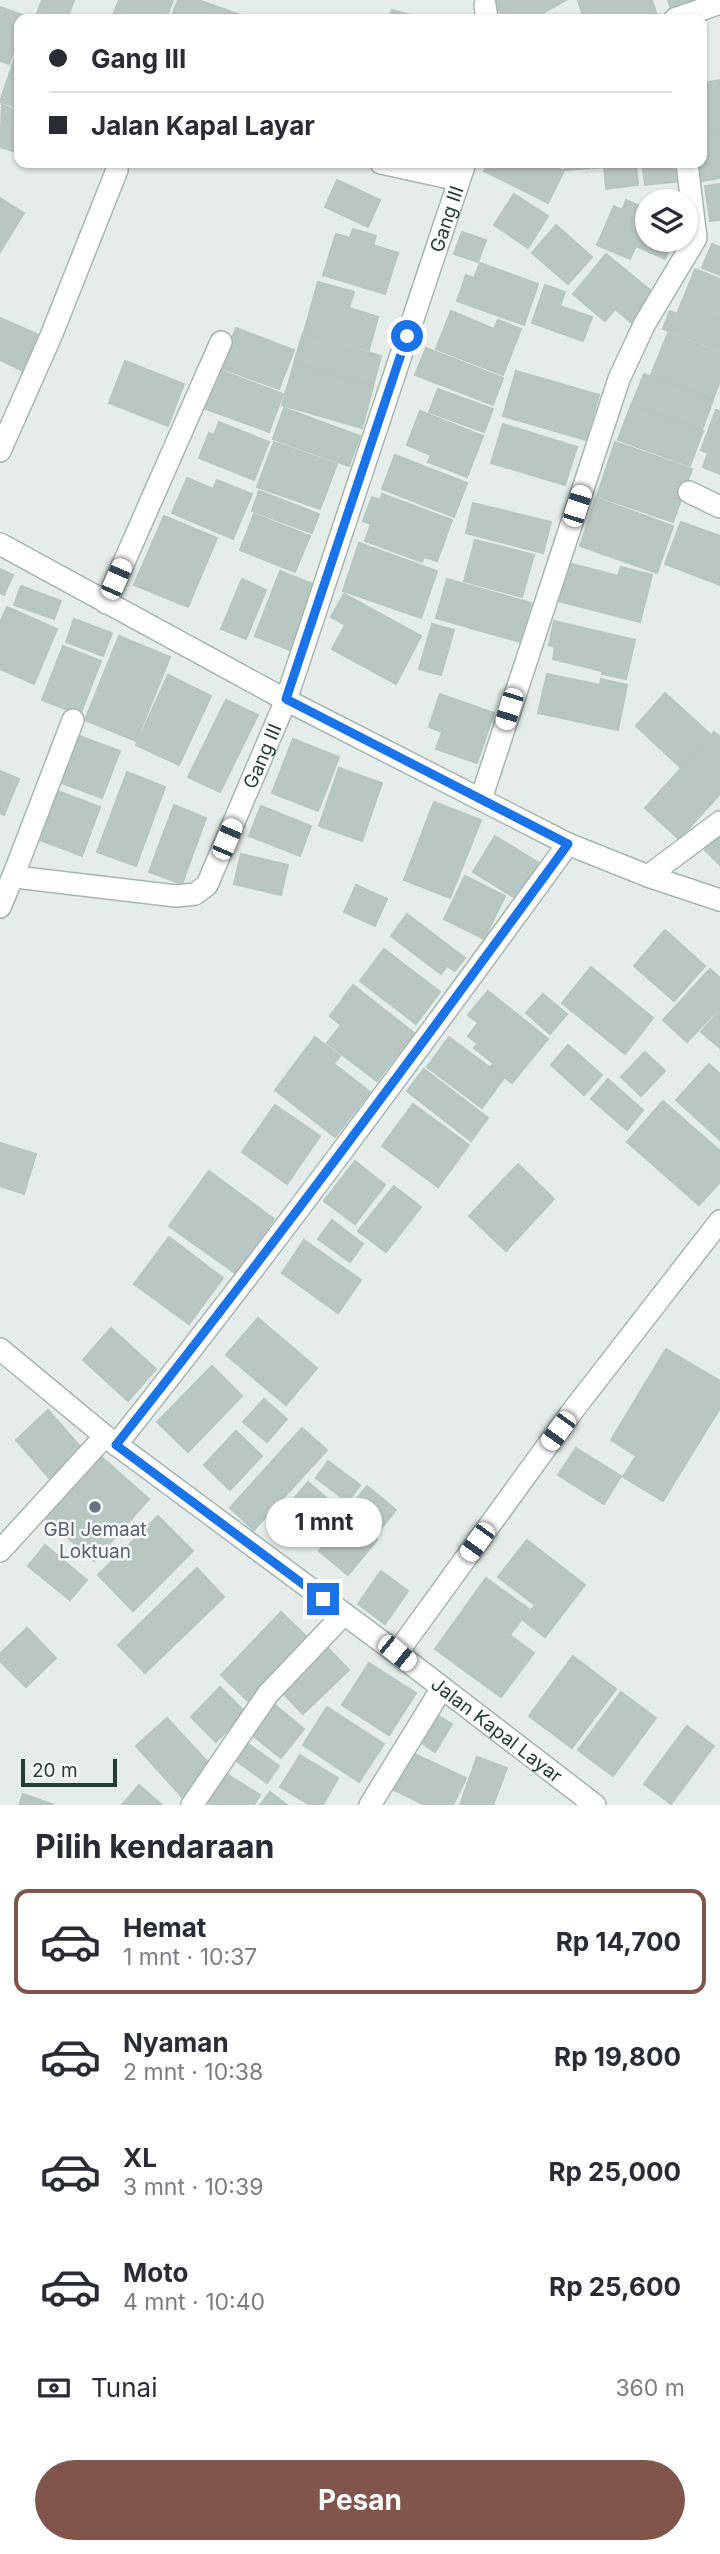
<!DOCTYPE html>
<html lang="id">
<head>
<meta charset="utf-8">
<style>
  body { margin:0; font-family:Inter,sans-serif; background:#f7f7f7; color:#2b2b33; height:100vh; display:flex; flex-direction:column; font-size:26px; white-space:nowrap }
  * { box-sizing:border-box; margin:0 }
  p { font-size:23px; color:#7c7c81 }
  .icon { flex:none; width:38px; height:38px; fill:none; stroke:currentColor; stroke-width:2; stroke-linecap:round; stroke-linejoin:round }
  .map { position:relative; height:1805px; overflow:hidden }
  .sheet { display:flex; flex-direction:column; background:#fff; flex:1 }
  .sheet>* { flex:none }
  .guide { position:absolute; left:14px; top:14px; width:693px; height:154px; border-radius:14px; box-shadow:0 2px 5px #0004; display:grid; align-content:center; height:154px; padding:0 35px; background:#fff }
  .controls { position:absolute; left:635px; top:189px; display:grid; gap:14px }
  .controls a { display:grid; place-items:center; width:63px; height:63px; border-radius:50%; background:#fff; box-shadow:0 2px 5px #0004; font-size:35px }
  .scale { position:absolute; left:21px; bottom:18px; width:96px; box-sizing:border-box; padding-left:7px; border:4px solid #243d37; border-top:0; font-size:19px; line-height:24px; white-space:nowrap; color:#243d37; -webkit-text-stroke:5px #f4f9f7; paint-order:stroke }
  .end { position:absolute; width:32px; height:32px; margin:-16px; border:9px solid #1a73e8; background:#fff; box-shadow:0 0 0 4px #fff }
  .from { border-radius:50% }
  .bubble { position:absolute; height:49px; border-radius:24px; background:#fff; box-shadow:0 2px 5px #0004; font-size:23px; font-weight:700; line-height:49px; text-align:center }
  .car { position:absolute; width:21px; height:42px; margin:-21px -10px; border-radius:9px; box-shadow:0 0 5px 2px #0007; background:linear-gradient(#fff 24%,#345 0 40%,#fff 0 76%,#345 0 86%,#fff 0) }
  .guide b { display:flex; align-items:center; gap:24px; height:66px; font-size:26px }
  .guide b+b { border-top:2px solid #e1e1e2 }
  .guide i { width:18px; height:18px; background:#2b2b33 }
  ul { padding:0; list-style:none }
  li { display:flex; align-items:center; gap:21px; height:105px; margin:0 14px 10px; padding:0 21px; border:4px solid transparent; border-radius:14px }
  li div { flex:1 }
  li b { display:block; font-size:26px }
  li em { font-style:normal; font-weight:700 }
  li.selected { border-color:#815549 }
  li>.icon { width:63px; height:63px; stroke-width:1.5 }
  h2 { padding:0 35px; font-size:32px; line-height:84px }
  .pay { display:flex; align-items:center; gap:18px; height:77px; padding:0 35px; font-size:26px }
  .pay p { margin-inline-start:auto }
  .action { display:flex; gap:14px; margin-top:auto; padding:14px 35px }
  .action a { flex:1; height:80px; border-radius:42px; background:#815549; color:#fff; font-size:28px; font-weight:700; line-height:80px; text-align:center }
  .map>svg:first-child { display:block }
  .building { fill:#b9c7c2; stroke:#b7c6c0; stroke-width:2 }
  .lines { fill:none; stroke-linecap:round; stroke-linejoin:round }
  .minor-casing { stroke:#a7b5b0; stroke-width:24 }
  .minor { stroke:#fff; stroke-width:21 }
  .route { stroke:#1a73e8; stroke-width:9 }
  .worship-dot { fill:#6b7280; stroke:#f4f9f7; stroke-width:2.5 }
  .labels { text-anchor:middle; stroke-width:5; stroke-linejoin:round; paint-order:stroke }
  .street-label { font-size:19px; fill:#243d37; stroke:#f4f9f7 }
  .worship-label { font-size:19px; fill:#5b616d; stroke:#f4f9f7 }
</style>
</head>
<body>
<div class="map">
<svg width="720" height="1805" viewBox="0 0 720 1805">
  <rect width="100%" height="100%" fill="#e4ede9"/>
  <g class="building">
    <polygon points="42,0 74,0 67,19 35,19"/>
    <polygon points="119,0 173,0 166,19 126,19 113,15"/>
    <polygon points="178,0 198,0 247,17 246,19 171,19"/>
    <polygon points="493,0 566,0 532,19 504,19"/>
    <polygon points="578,0 652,0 658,19 584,19"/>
    <polygon points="668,0 698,0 671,9"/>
    <polygon points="0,7 26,16 25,19 19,19 19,35 9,64 0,61"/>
    <polygon points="392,10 419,17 419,19 389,19"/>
    <polygon points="19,45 19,108 0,102"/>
    <polygon points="720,80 720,130 702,134 702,83"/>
    <polygon points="2,105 19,112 19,153 0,147"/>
    <polygon points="720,131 720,178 702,181 699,163 702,163 702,134"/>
    <polygon points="486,163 546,163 564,171 548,203 484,171 488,164"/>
    <polygon points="565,163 589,163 590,168 565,170"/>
    <polygon points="593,163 636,163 638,185 606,189 604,167 593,168"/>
    <polygon points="642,163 680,163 682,181 645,185"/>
    <polygon points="337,180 380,200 368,227 325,207"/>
    <polygon points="720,184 720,220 710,221 705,186"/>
    <polygon points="514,194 548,216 528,248 494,225"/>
    <polygon points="0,198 24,213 0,252"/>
    <polygon points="626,200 648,210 648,240 674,240 665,259 636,246 630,259 597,245 614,206 622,210"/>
    <polygon points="556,225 592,257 568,284 532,253"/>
    <polygon points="353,229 376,236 373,245 398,253 385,294 323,275 336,234 350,238"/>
    <polygon points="462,232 486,240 478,262 454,254"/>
    <polygon points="712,244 720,247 720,275 702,268"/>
    <polygon points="606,254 656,295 632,323 615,309 605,321 573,294"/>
    <polygon points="480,263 538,284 524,325 457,301 466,275 474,278"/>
    <polygon points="695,269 720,279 720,314 683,300"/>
    <polygon points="318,282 354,292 349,308 378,317 369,350 304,332"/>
    <polygon points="545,285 565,292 560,306 592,317 583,341 532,323"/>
    <polygon points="682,301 720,316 720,351 663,329 670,311 677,314"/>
    <polygon points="451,311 494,329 498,320 521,329 503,375 436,349"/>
    <polygon points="0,318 39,335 23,371 0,360"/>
    <polygon points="236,328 294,350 279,389 221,368"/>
    <polygon points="303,333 381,356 373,386 294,363"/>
    <polygon points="668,333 720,353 720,381 713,399 651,375"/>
    <polygon points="426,348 503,378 493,405 415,375"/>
    <polygon points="125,361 184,384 168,426 109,403"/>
    <polygon points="294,364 373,387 362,428 282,405"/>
    <polygon points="217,369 283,394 269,432 203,408"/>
    <polygon points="516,371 599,395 586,440 503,416"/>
    <polygon points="644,374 713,400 702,430 632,404"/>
    <polygon points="438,389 493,409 484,432 429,412"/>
    <polygon points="631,405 703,431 690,466 618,440"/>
    <polygon points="284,408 360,436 349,466 273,439"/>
    <polygon points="716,410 720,411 720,474 703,467 708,453 701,450"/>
    <polygon points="420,411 483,436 467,477 428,462 431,455 407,445"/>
    <polygon points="219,422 269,442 254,480 199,458 209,433 214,435"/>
    <polygon points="503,424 577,447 565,485 491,463"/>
    <polygon points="274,442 337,464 320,509 257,487"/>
    <polygon points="615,442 692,469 673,522 597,496"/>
    <polygon points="395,455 467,483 454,517 382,489"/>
    <polygon points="187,478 213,489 217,480 252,494 233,539 172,513"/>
    <polygon points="259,491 319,514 312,533 252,511"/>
    <polygon points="382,494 452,520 437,561 424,557 422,562 365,541 371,524 363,521 372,497 380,500"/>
    <polygon points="596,498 673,526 657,573 580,546"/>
    <polygon points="473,503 551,522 543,553 466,533"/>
    <polygon points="254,514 310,536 295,572 240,550"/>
    <polygon points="164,516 217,538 188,607 134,585"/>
    <polygon points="681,522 720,536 720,585 665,564"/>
    <polygon points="475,540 534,555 522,597 464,581"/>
    <polygon points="359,543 437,571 421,618 343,591"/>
    <polygon points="568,563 618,576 621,567 652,575 640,622 558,601"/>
    <polygon points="0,569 13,575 4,595 0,593"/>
    <polygon points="280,571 318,586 292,651 255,636"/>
    <polygon points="242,579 266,590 246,639 221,629"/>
    <polygon points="447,579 531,603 520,642 436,618"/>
    <polygon points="21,586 61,601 54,619 14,605"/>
    <polygon points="344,594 421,636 396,684 332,649 345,625 331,617"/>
    <polygon points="7,607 57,629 34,684 0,669 0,623"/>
    <polygon points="74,619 112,633 103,656 66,642"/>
    <polygon points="554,621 635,640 626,679 602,674 602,671 553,659 555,647 549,645"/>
    <polygon points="432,624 454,630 441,675 419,669"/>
    <polygon points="119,636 170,657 136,741 85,720"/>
    <polygon points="63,646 101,661 80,715 42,700"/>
    <polygon points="547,674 600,685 601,679 627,685 618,730 538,713"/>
    <polygon points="168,675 211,696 179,765 136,745"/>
    <polygon points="665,693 710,734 680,767 636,726"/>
    <polygon points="440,694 494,713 477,763 436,749 442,732 429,727"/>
    <polygon points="226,700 258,715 220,792 188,777"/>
    <polygon points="714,732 720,737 720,794 679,839 645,808"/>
    <polygon points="74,734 120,751 102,798 56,781"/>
    <polygon points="293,739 339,757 318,811 272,793"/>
    <polygon points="339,768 382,783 362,841 319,826"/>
    <polygon points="0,771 19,779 4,815 0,813"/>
    <polygon points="127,772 165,787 136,866 97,852"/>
    <polygon points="55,790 100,807 82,856 37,839"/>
    <polygon points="434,802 481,820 450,898 404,880"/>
    <polygon points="174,805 206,818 182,884 149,872"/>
    <polygon points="261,806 311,826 300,856 249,836"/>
    <polygon points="720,834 720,865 705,850"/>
    <polygon points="495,836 539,863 517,899 473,872"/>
    <polygon points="241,854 288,865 281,895 234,884"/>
    <polygon points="465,876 505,896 484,939 444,919"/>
    <polygon points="356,885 387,899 375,926 344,912"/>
    <polygon points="407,914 465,958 455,971 447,966 441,974 391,936"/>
    <polygon points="665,930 705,966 674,1001 634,966"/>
    <polygon points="384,949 440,992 416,1024 360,981"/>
    <polygon points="591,967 653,1018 625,1054 562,1003"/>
    <polygon points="710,969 720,978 720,1007 687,1042 663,1020"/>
    <polygon points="353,985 414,1033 377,1081 327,1043 341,1025 330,1016"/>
    <polygon points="488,991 548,1039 512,1083 491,1066 494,1064 474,1048 478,1044 468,1036 478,1023 468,1015"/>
    <polygon points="543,994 567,1014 550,1034 526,1013"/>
    <polygon points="720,1010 720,1048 701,1032"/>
    <polygon points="315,1037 340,1056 334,1064 370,1092 335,1137 275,1090"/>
    <polygon points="449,1037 504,1078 482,1108 427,1067"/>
    <polygon points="568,1045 602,1075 584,1095 551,1065"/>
    <polygon points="645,1052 665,1071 641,1096 621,1077"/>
    <polygon points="709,1064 720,1074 720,1140 676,1100"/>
    <polygon points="424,1069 488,1118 471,1141 407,1091"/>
    <polygon points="608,1079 643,1110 627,1130 591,1099"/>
    <polygon points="663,1101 720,1151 720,1182 699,1205 627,1142"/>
    <polygon points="413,1104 469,1145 438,1187 382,1146"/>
    <polygon points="275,1105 320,1136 287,1184 242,1152"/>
    <polygon points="0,1143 36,1154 24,1194 0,1186"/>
    <polygon points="355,1161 385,1185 355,1224 324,1201"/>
    <polygon points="518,1164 554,1199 506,1251 469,1216"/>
    <polygon points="209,1171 274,1219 235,1273 169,1226"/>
    <polygon points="394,1186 421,1207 386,1252 358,1231"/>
    <polygon points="332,1220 363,1244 350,1262 318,1239"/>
    <polygon points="169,1237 223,1278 189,1324 134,1284"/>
    <polygon points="304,1240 361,1280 338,1313 282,1273"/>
    <polygon points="258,1318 317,1368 286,1405 226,1355"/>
    <polygon points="111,1328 156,1369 128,1401 83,1360"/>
    <polygon points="666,1349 720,1381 720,1408 663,1501 623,1477 636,1456 611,1440"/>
    <polygon points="212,1366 242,1396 188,1452 157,1422"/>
    <polygon points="264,1399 287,1419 267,1442 243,1422"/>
    <polygon points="48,1410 84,1451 51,1480 16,1440"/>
    <polygon points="302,1428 327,1450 254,1530 230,1508"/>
    <polygon points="236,1431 262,1456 230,1490 204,1465"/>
    <polygon points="576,1448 621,1476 604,1504 558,1475"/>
    <polygon points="96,1452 149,1499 94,1561 42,1515"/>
    <polygon points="328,1461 360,1485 348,1502 316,1478"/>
    <polygon points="308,1482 335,1505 304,1542 277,1519"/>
    <polygon points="367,1486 396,1510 378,1532 349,1508"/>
    <polygon points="158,1516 193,1551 133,1611 98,1575"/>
    <polygon points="347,1516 377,1540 348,1575 319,1551"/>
    <polygon points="527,1540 585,1585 545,1637 523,1620 535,1605 498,1577"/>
    <polygon points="45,1545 87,1580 70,1600 28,1566"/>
    <polygon points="197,1568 224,1597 145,1673 118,1645"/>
    <polygon points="381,1571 408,1591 385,1624 358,1604"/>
    <polygon points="486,1578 529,1609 510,1635 534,1653 501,1697 435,1649"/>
    <polygon points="281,1612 308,1638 248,1701 221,1675"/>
    <polygon points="27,1628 56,1658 26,1687 0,1661 0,1654"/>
    <polygon points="327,1647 349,1670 303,1714 281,1691"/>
    <polygon points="573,1656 616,1689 572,1748 529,1716"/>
    <polygon points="369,1663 416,1693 389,1735 342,1705"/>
    <polygon points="220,1687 245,1712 216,1742 191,1717"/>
    <polygon points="621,1692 656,1718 613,1776 578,1750"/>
    <polygon points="269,1700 304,1729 281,1758 246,1730"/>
    <polygon points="327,1707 384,1744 359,1782 303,1745"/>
    <polygon points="434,1713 452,1724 435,1752 417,1740"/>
    <polygon points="167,1718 213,1768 182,1797 136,1746"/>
    <polygon points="687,1726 714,1746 671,1804 644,1784"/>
    <polygon points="243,1740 279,1766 267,1783 231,1757"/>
    <polygon points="406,1750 466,1778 453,1805 425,1805 388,1787"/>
    <polygon points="300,1755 338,1778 323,1805 310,1805 280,1787"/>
    <polygon points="477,1757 507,1768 493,1805 460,1805"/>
    <polygon points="225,1773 260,1795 254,1805 211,1805 207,1802"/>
    <polygon points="139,1785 162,1805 122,1805"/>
    <polygon points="270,1792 287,1805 260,1805"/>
    <polygon points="23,1794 54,1805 19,1805"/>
  </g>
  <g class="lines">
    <defs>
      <g id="minor">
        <polyline points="485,5 487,19"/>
        <polyline points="675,19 720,3"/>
        <polyline points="381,163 459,180"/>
        <polyline points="0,451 51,336 117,170"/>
        <polyline points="689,492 720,507"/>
        <polyline points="0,544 286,700 568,844 648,876 720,900"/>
        <polyline points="106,603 221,342"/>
        <polyline points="481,799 619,379 644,325 696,238 687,163"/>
        <polyline points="14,874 73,720"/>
        <polyline points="648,876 720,822"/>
        <path id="s1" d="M0,907L14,874L24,878L176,896L195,894L207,885L286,700L465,163"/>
        <path id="s2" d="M0,1349L105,1436L397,1653L595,1805"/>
        <path d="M116,1445C272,1249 420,1047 568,844"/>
        <polyline points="0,1551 105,1436"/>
        <polyline points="397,1653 574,1409 720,1221"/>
        <polyline points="192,1805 268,1694 344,1614"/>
        <polyline points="370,1805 442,1688"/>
      </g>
    </defs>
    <use href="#minor" class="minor-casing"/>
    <use href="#minor" class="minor"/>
  </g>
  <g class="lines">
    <path class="route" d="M323,1599L116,1445C272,1248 420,1047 568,844L286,699L407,336"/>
  </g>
  <circle class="worship-dot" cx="95" cy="1507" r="7"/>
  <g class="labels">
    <g class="street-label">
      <text dy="7" stroke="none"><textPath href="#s1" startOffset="942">Gang III</textPath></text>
      <text dy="7" stroke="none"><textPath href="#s1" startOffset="374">Gang III</textPath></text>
      <text dy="7" stroke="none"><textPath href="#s2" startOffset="626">Jalan Kapal Layar</textPath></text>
    </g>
    <g class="worship-label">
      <text x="95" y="1536">GBI Jemaat<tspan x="95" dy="22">Loktuan</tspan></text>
    </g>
  </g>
</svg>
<div class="controls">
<a><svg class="icon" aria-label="layers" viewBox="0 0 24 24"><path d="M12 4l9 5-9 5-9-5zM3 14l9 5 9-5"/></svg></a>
</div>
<div class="scale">20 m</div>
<i class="end from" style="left:407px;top:336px"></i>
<i class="end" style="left:323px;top:1599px"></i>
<div class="bubble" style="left:266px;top:1498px;width:116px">1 mnt</div>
<i class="car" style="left:577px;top:506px;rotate:18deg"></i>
<i class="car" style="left:116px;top:579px;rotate:24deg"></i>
<i class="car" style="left:509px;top:709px;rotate:197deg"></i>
<i class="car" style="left:227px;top:839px;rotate:23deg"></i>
<i class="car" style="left:558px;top:1431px;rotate:216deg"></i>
<i class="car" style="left:477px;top:1542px;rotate:216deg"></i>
<i class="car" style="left:397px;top:1653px;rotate:129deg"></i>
<div class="guide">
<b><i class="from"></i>Gang III</b>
<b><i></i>Jalan Kapal Layar</b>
</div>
</div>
<section class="sheet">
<h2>Pilih kendaraan</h2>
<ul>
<li class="selected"><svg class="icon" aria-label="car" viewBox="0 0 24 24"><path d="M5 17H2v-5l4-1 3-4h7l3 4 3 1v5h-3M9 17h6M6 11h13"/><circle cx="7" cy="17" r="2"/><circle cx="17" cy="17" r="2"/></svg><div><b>Hemat</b><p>1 mnt · 10:37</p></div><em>Rp 14,700</em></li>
<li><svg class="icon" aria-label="car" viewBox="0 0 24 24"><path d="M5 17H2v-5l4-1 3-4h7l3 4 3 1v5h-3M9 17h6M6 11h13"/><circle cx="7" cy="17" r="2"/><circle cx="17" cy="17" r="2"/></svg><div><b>Nyaman</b><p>2 mnt · 10:38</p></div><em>Rp 19,800</em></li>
<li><svg class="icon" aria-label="car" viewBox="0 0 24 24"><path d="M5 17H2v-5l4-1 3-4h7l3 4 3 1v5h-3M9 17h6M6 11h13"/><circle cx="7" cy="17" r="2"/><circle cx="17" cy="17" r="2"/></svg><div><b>XL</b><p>3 mnt · 10:39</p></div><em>Rp 25,000</em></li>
<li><svg class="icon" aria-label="car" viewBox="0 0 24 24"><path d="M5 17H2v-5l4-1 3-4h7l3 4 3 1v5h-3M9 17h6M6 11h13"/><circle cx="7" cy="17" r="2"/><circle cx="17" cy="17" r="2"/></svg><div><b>Moto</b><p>4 mnt · 10:40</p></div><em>Rp 25,600</em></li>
</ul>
<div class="pay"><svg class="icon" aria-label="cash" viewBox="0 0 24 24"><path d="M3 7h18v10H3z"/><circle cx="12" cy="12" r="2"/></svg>Tunai<p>360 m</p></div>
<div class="action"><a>Pesan</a></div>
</section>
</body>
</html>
